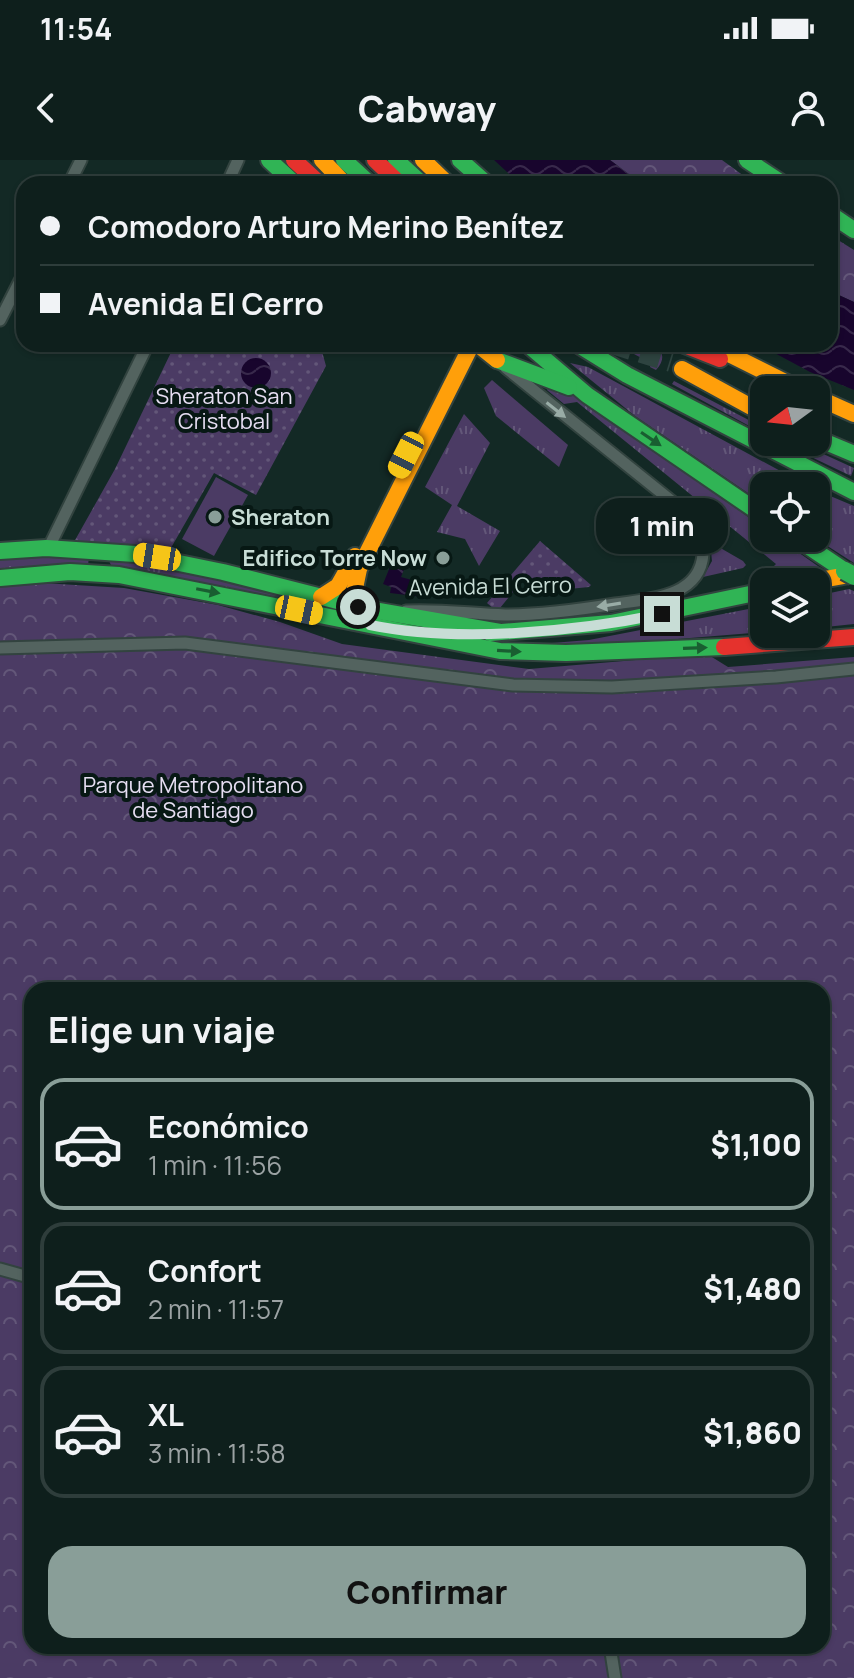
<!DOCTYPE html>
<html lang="es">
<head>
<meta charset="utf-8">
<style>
  body { margin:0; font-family:Manrope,sans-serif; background:#1c2c29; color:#f1f3f6; height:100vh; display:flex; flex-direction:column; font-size:30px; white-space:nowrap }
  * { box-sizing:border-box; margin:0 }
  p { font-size:26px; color:#9ba2a3 }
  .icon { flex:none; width:44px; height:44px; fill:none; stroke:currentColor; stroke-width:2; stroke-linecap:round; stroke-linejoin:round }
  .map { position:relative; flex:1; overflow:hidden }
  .side { position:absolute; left:24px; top:822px; width:806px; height:672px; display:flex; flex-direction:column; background:#0e1f1c; border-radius:24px; box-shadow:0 2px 6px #0004,0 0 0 2px #2e3d3b }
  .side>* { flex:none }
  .guide { position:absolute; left:16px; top:16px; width:822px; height:176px; border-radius:24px; box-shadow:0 2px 6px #0004,0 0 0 2px #2e3d3b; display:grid; align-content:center; height:176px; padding:0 24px; background:#0e1f1c }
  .needle { width:52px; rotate:255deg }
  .tools { position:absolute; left:750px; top:216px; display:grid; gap:16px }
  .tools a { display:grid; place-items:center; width:80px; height:80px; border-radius:16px; background:#0e1f1c; box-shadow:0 2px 6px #0004,0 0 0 2px #2e3d3b; font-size:40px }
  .end { position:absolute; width:36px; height:36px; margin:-18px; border:10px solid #c8ddd6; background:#111; box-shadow:0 0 0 4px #111 }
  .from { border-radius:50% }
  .bubble { position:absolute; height:56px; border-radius:24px; background:#0e1f1c; box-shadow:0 2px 6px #0004,0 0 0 2px #2e3d3b; font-size:26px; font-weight:800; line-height:56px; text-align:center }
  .car { position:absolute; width:24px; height:48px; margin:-24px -12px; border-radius:10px; box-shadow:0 0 6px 2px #0007; background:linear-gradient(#f5c518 24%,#345 0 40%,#f5c518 0 76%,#345 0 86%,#f5c518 0) }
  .guide b { display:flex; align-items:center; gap:28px; height:76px; font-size:30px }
  .guide b+b { border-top:2px solid #2e3d3b }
  .guide i { width:20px; height:20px; background:#f1f3f6 }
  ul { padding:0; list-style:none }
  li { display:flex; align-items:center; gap:24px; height:132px; margin:0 16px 12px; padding:0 8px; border:4px solid #2e3d3b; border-radius:24px }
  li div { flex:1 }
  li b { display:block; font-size:30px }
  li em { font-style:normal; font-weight:800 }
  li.selected { border-color:#899e98 }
  li>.icon { width:72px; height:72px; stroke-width:1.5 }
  h2 { padding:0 24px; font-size:36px; line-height:96px }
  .cta { display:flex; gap:16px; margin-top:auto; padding:16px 24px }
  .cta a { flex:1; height:92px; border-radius:24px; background:#899e98; color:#111; font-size:32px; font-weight:800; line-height:92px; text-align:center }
  .status { display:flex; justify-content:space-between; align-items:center; height:56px; padding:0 40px; background:#0e1f1c; direction:ltr }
  .status svg { height:22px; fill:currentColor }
  header { display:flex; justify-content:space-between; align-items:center; height:104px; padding:0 24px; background:#0e1f1c; font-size:36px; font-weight:800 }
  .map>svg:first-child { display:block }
  .grass { fill:url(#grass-tufts) }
  .forest { fill:url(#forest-crowns); fill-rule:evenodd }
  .garden { fill:url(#garden-dots) }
  .pitch { fill:#4b3b64 }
  .water { fill:url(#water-waves) }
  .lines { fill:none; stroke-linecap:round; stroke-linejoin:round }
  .highway-tunnel { stroke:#2e4440; stroke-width:20; stroke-dasharray:20 10; stroke-linecap:butt }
  .street-casing { stroke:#32433f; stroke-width:15 }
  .fast-casing { stroke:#32433f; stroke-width:20 }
  .slow-casing { stroke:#32433f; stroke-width:20 }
  .jam-casing { stroke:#32433f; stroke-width:20 }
  .street { stroke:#53635f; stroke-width:11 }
  .fast { stroke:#30b455; stroke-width:16 }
  .slow { stroke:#ff9f0a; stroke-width:16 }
  .jam { stroke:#e5322d; stroke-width:16 }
  .fast-bridge-casing { stroke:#32433f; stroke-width:22; stroke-linecap:butt }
  .fast-bridge { stroke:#30b455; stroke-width:18 }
  .oneway { fill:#99aca6 }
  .oneway2 { fill:#195e31 }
  .route { stroke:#c8ddd6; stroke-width:10 }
  .poi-dot { fill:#899e98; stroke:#071814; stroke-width:3 }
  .labels { text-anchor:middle; stroke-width:8; stroke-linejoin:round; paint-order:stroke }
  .park-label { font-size:22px; fill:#e7dff3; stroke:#071814 }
  .poi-label { font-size:22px; font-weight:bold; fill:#c8ddd6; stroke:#071814; text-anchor:start }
  .street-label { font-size:22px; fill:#c8ddd6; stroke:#071814 }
</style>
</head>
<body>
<div class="status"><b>11:54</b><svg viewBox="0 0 49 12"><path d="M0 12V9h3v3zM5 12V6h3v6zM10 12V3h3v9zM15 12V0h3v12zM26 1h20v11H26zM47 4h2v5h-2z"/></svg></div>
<header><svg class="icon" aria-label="back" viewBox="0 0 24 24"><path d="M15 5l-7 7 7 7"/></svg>Cabway<svg class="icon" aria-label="person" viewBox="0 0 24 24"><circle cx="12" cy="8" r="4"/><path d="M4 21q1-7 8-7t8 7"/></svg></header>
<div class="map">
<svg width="854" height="1518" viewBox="0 0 854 1518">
  <defs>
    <pattern id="grass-tufts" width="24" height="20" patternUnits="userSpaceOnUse" patternTransform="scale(2)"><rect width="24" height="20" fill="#4b3b64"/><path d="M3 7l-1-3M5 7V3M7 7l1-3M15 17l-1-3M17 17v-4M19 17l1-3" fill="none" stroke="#635779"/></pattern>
    <pattern id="forest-crowns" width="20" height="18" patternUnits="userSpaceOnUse" patternTransform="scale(2)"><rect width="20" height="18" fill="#4b3b64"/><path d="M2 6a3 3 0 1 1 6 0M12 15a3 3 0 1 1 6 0" fill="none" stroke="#635779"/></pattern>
    <pattern id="garden-dots" width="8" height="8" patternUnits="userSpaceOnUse" patternTransform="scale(2)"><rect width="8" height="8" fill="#4b3b64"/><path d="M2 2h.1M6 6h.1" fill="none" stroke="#635779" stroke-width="1.8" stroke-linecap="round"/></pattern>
    <pattern id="water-waves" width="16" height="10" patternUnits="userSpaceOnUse" patternTransform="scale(2)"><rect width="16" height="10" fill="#18052d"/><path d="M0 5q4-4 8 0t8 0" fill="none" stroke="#38294b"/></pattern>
  </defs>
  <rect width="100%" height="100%" fill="#132925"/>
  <g class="grass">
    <path d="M615,184H655C664,193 665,200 656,210L650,207L651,203Z"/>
    <polygon points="570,203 588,207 808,326 764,326 764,344 635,256"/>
    <polygon points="492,220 568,285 559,307 496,256 484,228"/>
    <polygon points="674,221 764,268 764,274 672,224"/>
    <polygon points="548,227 573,234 764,368 764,378 778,378 822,409 770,421 768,412 776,404 577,242 564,244 547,230"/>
    <polygon points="464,254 490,283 457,346 500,371 479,406 465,379 437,372 452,345 425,327"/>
    <polygon points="780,282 797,282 854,308 851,316"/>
    <polygon points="816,330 854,346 854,403 815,378"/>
    <polygon points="710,382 743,401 746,405 743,408 703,417 712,401"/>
    <polygon points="89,394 88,407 0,414 0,400 48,395"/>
    <polygon points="106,395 353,450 352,454 111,405"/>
    <polygon points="849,429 854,431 854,464 816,468 816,436"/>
    <polygon points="764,446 764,472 591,486 527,485 589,480"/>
  </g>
  <g class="forest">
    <polygon points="610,0 722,0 755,24 642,24"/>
    <polygon points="830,75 854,90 854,142 830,131"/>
    <path d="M43,423L124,428L218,445L280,462L342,484L529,509L707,494L728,507L854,497V1518H0V426ZM32,830H822V1486H32Z"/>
  </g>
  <g class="garden">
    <polygon points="175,184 320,184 326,206 256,335 214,313 168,393 74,382 115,309"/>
    <polygon points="540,381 591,425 589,427 539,432 523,420 500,448 494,449 487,443"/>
  </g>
  <polygon class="pitch" points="216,317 248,335 214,396 182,379"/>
  <g class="water">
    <polygon points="494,0 610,0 642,24 520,24"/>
    <polygon points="830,131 854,142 854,230 810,212 758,184 830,184"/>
    <circle cx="256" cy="213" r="15"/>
    <polygon points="394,397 407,402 401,417 419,422 423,437 390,433 391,427 383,424"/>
  </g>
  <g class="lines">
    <polyline class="highway-tunnel" points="612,184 671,202"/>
    <defs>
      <g id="street">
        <polyline points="69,24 81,0"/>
        <polyline points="227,24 238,0"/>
        <polyline points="0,160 24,113"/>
        <polyline points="49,387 148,184"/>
        <path d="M406,451C439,449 472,454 505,455C542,455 578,450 615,444C648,439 700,438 703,394C704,379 699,367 689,355L506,208"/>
        <polyline points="0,488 185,483 513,525 612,527 776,517 854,509"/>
        <polyline points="0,1109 32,1118"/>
        <polyline points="610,1486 615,1518"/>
      </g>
      <g id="fast">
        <polyline points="269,0 295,24"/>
        <polyline points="344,0 370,24"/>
        <polyline points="396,0 422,24"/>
        <polyline points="460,0 487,24"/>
        <polyline points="747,0 783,24"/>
        <polyline points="830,54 854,70"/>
        <polyline points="527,184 587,235 764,356"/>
        <polyline points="577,184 627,215 854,332"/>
        <polyline points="497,200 569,227"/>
        <polyline points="816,278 854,294"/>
        <polyline points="796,378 845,411"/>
        <polyline points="0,391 46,388 135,394 223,412 373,450 500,472"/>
        <polyline points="0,418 70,412 119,415 500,491 566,493 724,487"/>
        <polyline points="490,473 611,463 764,431"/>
      </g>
      <g id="slow">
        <polyline points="322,0 345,24"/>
        <polyline points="423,0 448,24"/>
        <polyline points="477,184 497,200"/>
        <polyline points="709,184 801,230"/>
        <polyline points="682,209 764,254"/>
        <polyline points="816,237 854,254"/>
        <polyline points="809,422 854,414"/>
        <polyline points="321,437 338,426 355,396"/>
        <polyline points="361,454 355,428 359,409 472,184"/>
      </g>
      <g id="jam">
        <polyline points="294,0 320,24"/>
        <polyline points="375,0 400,24"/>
        <polyline points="682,184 720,199"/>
        <polyline points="724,487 854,477"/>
      </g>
    </defs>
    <use href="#street" class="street-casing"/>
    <use href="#fast" class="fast-casing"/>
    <use href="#slow" class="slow-casing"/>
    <use href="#jam" class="jam-casing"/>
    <use href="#street" class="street"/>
    <use href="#fast" class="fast"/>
    <use href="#slow" class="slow"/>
    <use href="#jam" class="jam"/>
    <defs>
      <polyline id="fast-bridge" points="845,411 854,416"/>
    </defs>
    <use href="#fast-bridge" class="fast-bridge-casing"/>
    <use href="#fast-bridge" class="fast-bridge"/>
  </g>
  <defs><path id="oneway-solid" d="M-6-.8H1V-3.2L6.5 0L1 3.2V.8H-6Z" transform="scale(2)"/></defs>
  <g class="oneway">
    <use href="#oneway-solid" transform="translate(556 250) rotate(38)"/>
    <use href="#oneway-solid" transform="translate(609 445) rotate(171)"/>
  </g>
  <g class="oneway2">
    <use href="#oneway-solid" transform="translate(651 279) rotate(34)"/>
    <use href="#oneway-solid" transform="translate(208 431) rotate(11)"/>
    <use href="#oneway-solid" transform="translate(695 488) rotate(-2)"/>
    <use href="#oneway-solid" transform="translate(509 491) rotate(3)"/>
  </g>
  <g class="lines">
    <path class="route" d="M358,447L370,465C457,483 574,472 662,454"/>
  </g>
  <g class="poi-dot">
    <circle cx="215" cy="357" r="8"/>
    <circle cx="443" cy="398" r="8"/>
  </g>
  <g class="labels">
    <g class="park-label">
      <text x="224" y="244">Sheraton San<tspan x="224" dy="25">Cristobal</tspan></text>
      <text x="193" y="633">Parque Metropolitano<tspan x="193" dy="25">de Santiago</tspan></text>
    </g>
    <g class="poi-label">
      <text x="231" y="365">Sheraton</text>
      <text x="427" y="406" text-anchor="end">Edifico Torre Now</text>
    </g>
    <g class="street-label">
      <text transform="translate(490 426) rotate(-1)" y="8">Avenida El Cerro</text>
    </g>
  </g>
</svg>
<div class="tools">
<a><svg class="needle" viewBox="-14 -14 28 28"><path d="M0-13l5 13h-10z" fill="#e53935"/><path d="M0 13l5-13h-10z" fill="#9ba2a3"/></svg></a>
<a><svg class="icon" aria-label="locate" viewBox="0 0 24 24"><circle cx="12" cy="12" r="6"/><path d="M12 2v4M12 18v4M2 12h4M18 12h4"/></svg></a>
<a><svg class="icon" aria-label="layers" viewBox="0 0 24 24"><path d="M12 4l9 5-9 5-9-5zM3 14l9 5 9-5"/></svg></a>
</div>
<i class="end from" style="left:358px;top:447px"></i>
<i class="end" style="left:662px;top:454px"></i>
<div class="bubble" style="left:596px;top:338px;width:132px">1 min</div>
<i class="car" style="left:406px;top:295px;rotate:207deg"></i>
<i class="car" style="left:157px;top:397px;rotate:279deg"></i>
<i class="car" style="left:299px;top:450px;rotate:102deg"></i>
<div class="guide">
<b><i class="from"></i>Comodoro Arturo Merino Benítez</b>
<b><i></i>Avenida El Cerro</b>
</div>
<section class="side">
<h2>Elige un viaje</h2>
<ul>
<li class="selected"><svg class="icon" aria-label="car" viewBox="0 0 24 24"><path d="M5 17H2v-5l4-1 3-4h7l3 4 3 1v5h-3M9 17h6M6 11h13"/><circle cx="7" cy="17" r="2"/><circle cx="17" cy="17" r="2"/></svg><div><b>Económico</b><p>1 min · 11:56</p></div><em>$1,100</em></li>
<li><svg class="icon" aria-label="car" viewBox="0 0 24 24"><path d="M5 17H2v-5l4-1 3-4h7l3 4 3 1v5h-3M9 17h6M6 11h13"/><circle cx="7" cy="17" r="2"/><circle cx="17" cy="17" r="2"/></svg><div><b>Confort</b><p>2 min · 11:57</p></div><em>$1,480</em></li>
<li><svg class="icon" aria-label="car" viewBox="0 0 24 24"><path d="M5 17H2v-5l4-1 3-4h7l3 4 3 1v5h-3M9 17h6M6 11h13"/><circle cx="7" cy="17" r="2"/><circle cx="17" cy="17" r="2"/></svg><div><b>XL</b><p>3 min · 11:58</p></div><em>$1,860</em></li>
</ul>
<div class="cta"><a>Confirmar</a></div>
</section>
</div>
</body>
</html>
